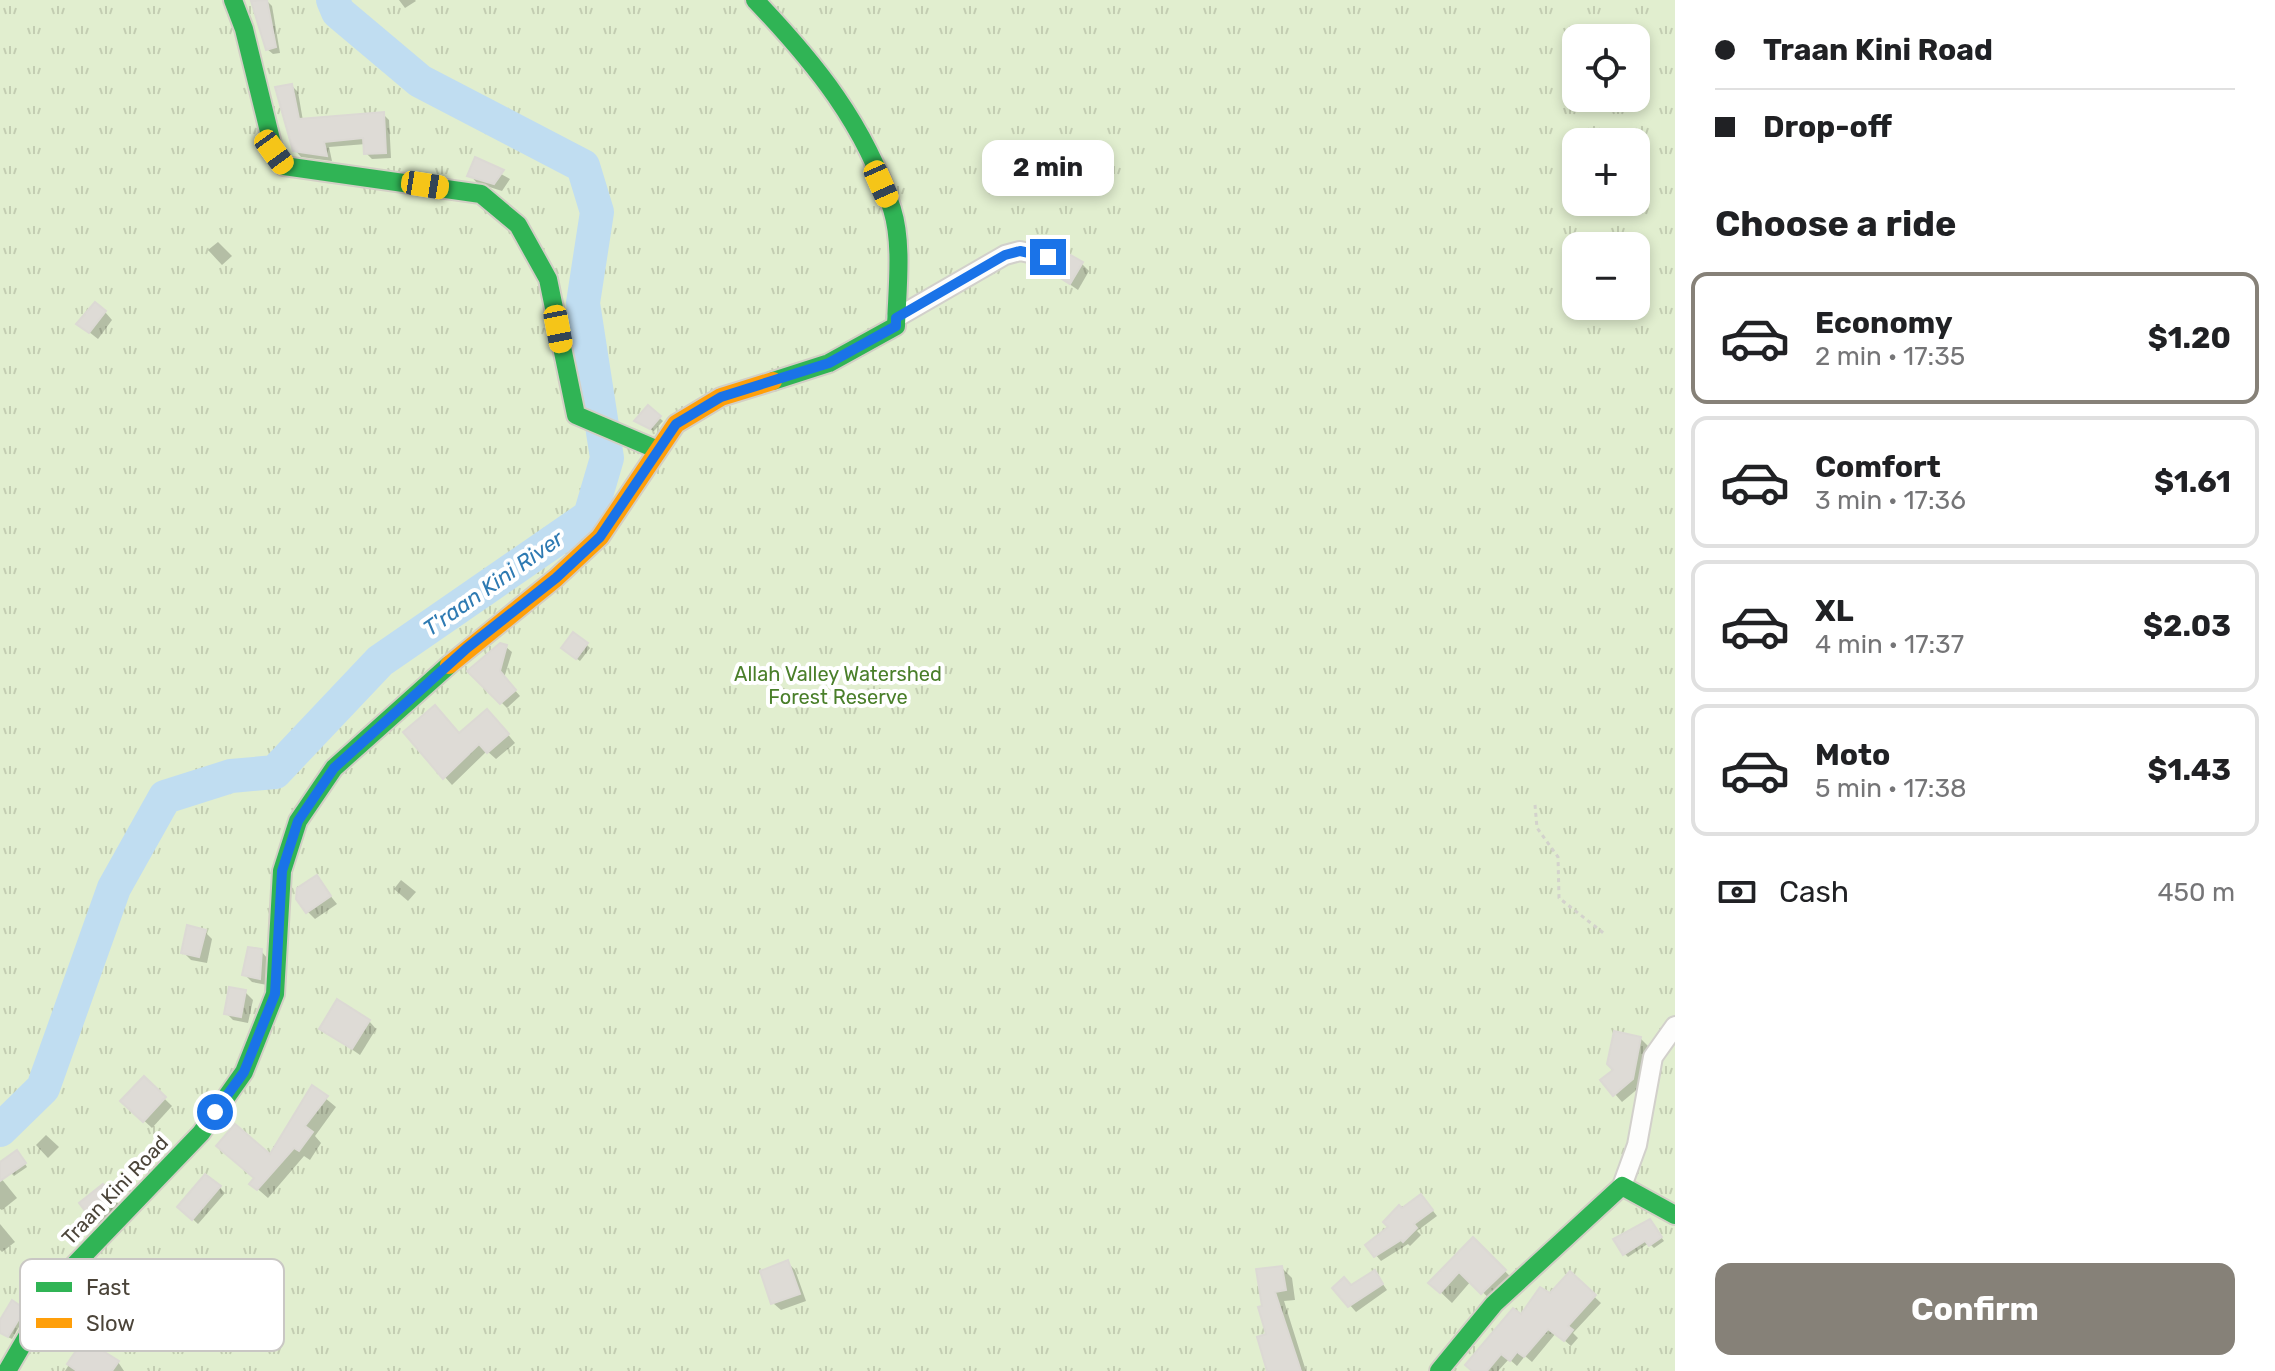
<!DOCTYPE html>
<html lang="en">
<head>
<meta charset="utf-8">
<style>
  body { margin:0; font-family:Rubik,sans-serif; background:#f6f6f6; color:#202124; height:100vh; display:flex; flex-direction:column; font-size:30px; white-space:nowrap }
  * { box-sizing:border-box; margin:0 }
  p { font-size:26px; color:#757577 }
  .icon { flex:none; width:44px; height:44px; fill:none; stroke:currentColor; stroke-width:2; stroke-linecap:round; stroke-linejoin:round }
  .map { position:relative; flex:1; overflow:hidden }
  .panel { display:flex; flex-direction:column; background:#fff; width:600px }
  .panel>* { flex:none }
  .top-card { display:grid; align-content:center; height:176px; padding:0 40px; background:#fff }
  .buttons { position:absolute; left:1562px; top:24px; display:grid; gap:16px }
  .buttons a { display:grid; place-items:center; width:88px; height:88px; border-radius:16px; background:#fff; box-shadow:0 4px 12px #0003; font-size:40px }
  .end { position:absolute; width:36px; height:36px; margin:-18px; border:10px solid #1a73e8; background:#fff; box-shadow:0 0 0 4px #fff }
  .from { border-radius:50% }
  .bubble { position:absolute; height:56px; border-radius:16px; background:#fff; box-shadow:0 4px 12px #0003; font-size:26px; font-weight:700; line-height:56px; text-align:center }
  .car { position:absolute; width:24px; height:48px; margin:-24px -12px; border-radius:10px; box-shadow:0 0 6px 2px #0007; background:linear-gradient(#f5c518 24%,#345 0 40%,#f5c518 0 76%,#345 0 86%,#f5c518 0) }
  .top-card b { display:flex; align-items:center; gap:28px; height:76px; font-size:30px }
  .top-card b+b { border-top:2px solid #e0e0e0 }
  .top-card i { width:20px; height:20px; background:#202124 }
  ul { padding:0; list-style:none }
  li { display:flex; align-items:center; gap:24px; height:132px; margin:0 16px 12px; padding:0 24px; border:4px solid #e0e0e0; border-radius:16px }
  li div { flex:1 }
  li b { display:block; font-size:30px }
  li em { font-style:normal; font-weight:700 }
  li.current { border-color:#868178 }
  li>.icon { width:72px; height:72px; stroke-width:1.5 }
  h2 { padding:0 40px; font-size:36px; line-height:96px }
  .pay { display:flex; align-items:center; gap:20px; height:88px; padding:0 40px; font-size:30px }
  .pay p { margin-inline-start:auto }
  .action { display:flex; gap:16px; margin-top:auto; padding:16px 40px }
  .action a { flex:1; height:92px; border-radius:16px; background:#868178; color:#fff; font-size:32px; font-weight:700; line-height:92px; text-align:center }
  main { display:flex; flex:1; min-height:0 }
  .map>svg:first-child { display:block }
  .grass { fill:url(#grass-tufts); fill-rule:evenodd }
  .shadow { fill:#0003 }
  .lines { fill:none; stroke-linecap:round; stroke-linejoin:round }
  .river { stroke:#c0ddf1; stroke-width:34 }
  .building { fill:#dedbd6; stroke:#dcd9d4; stroke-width:2 }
  .street-casing { stroke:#d2d0cb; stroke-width:22 }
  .fast-casing { stroke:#d3cfc5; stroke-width:22 }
  .slow-casing { stroke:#d3cfc5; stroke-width:22 }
  .path { stroke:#d3d2cc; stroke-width:3; stroke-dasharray:4 4; stroke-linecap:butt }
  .street { stroke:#fdfdfc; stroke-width:18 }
  .fast { stroke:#30b455; stroke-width:18 }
  .slow { stroke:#ff9f0a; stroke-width:18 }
  .route { stroke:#1a73e8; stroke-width:10 }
  .labels { text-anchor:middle; stroke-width:8; stroke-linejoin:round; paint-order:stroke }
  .park-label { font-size:20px; fill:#4a7f2a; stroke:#fff }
  .street-label { font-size:20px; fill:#4b4439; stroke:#fff }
  .water-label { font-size:22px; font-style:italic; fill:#2e7ab2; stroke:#fff }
  .key { fill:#fff; stroke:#c9c7c4; stroke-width:2 }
  .key-label { font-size:22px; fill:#4b4439 }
</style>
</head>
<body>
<main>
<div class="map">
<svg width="1675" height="1371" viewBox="0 0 1675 1371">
  <defs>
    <pattern id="grass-tufts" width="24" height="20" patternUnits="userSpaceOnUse" patternTransform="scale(2)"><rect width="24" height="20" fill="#e1eecf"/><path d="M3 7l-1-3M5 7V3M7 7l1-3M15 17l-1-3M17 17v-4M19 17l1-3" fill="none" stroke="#c3cdb2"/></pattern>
  </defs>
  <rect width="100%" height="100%" fill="#f4f2ee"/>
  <path class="grass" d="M0,0H1675V1371H0ZM1576,38H1636V98H1576ZM1576,142H1636V202H1576ZM1576,246H1636V306H1576Z"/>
  <g class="shadow">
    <polygon points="266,0 272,6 280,53 273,54 267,49 253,3"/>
    <polygon points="399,0 415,0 416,1 405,8"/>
    <polygon points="292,86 298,92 303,121 383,114 389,120 391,158 372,159 366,153 366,144 329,147 332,161 301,157 295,150"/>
    <polygon points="476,160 510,179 502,191 477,183 470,175"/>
    <polygon points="218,242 232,256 222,265 208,250"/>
    <polygon points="1082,264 1089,271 1078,290 1049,270"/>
    <polygon points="105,312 112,320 98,339 79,324"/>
    <polygon points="648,408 663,421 654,431 640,424"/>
    <polygon points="587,645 590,648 580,661 566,651"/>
    <polygon points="506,647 512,652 504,678 520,696 507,708 470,671"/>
    <polygon points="495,719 515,743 496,759 487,751 452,785 406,733 459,735"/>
    <polygon points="316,878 337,904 315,919 308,912"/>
    <polygon points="401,880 416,892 408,901 394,889"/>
    <polygon points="205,932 212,939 207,963 191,960 183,952"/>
    <polygon points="261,951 268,959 267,985 252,982 244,974"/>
    <polygon points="245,992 253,1000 248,1023 233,1020 226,1013"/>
    <polygon points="369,1021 376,1029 360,1055 321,1028"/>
    <polygon points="1640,1038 1648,1046 1640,1087 1622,1102 1615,1094 1616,1070"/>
    <polygon points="144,1079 172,1106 152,1128 123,1101"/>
    <polygon points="313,1088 336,1107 315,1136 321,1143 310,1160 304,1156 268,1198 252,1184"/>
    <polygon points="46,1135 59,1147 48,1158 36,1145"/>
    <polygon points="20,1156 27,1167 14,1176 11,1173"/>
    <polygon points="0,1177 17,1198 2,1210 0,1209"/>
    <polygon points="219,1187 225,1193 198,1224 180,1207"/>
    <polygon points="111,1194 120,1206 101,1226 93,1218"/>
    <polygon points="1426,1202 1437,1216 1417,1231 1421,1235 1410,1246 1408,1244 1381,1261 1368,1246 1391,1227 1402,1211"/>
    <polygon points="0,1224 15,1242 2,1252 0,1250"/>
    <polygon points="1652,1225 1664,1241 1654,1248 1649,1243 1628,1257 1624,1253"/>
    <polygon points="1473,1240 1516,1282 1494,1303 1471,1281 1452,1303 1431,1283"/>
    <polygon points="788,1263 795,1270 806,1301 781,1310 773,1303"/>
    <polygon points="1282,1268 1292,1278 1295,1300 1284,1301 1306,1371 1269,1371 1264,1307"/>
    <polygon points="1375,1273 1387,1290 1356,1312 1335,1288 1351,1287"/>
    <polygon points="1570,1274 1601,1303 1573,1333 1578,1338 1571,1346 1556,1333 1532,1362 1525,1356 1517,1366 1509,1359 1498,1371 1474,1371 1522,1316 1550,1296"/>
    <polygon points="24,1310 27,1313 12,1339 0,1333 0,1325"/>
    <polygon points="84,1341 118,1362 124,1371 65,1371"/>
  </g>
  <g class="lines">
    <polyline class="river" points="0,1130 43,1088 114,888 165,797 231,776 275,772 380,661 590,516 607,458 583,303 597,212 583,166 420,81 338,12 333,0"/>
  </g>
  <g class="building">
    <polygon points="267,0 276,47 266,50 251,1"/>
    <polygon points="292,84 299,119 384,112 386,153 364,154 363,138 324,142 327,156 293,151 275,87"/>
    <polygon points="475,157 504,170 494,184 467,176"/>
    <polygon points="1058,248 1083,262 1070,284 1046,269 1057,264"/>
    <polygon points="95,302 106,311 89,333 76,324"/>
    <polygon points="648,405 661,416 650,429 634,421"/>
    <polygon points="573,632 588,643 576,659 561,648"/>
    <polygon points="500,643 507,645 500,671 516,690 500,704 467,671"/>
    <polygon points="435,705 459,733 487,709 509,734 487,753 479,744 443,779 403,732"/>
    <polygon points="317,875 331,896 306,913 296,899 297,888"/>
    <polygon points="187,925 206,930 199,957 181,953"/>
    <polygon points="248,947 262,949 260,979 242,975"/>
    <polygon points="229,987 246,990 241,1017 224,1014"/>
    <polygon points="337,999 370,1020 352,1049 319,1029"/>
    <polygon points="1614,1031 1641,1037 1633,1079 1613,1096 1600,1080 1613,1070 1607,1064"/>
    <polygon points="144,1076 166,1097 143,1122 120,1101"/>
    <polygon points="312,1085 328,1096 305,1126 313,1132 299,1151 294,1148 257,1190 249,1184 254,1178 216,1146 235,1124 270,1154"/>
    <polygon points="17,1150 26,1163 0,1181 0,1162"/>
    <polygon points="205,1174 221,1186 192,1220 177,1207"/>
    <polygon points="103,1184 114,1197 92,1220 79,1203"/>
    <polygon points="1421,1194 1433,1210 1414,1224 1417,1228 1403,1242 1401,1240 1374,1257 1365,1245 1388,1227 1383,1222 1399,1205 1402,1208"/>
    <polygon points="1650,1219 1662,1237 1649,1246 1645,1241 1623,1255 1613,1239"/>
    <polygon points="1473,1237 1506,1270 1481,1294 1459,1272 1440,1293 1428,1283"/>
    <polygon points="788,1260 800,1294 771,1304 760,1271"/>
    <polygon points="1282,1266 1286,1290 1275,1292 1301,1371 1267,1371 1257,1337 1266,1334 1258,1307 1262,1306 1256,1269"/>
    <polygon points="1375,1270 1383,1284 1348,1307 1332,1288 1344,1277 1351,1285"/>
    <polygon points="1570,1271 1596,1295 1568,1326 1573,1330 1564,1341 1548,1329 1524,1357 1517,1352 1510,1361 1501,1354 1487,1371 1472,1371 1465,1365 1513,1308 1521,1314 1540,1287 1550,1293"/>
    <polygon points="12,1300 25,1309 8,1337 0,1333 0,1320"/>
    <polygon points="84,1339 119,1361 112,1371 77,1371 67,1364"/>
  </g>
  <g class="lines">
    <defs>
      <g id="street">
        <polyline points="896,318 1005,255 1020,251 1048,257"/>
        <polyline points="1622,1186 1637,1145 1653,1057 1675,1026"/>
      </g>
      <g id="fast">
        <polyline points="233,0 244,29 274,152 284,166 481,194 518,225 548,279 576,415 658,450"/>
        <path d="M755,0C815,63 865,124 892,209C903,244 897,290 896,326L829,363L773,381"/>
        <polyline points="7,1371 60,1280 201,1133 244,1072 275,994 282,871 298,821 334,768 449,665"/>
        <polyline points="1439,1371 1494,1304 1622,1186 1675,1215"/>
      </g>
      <polyline id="slow" points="449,665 556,578 600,537 676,424 721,397 773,381"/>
    </defs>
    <use href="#street" class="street-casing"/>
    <use href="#fast" class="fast-casing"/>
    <use href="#slow" class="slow-casing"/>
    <polyline class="path" points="1535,805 1537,828 1558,857 1559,898 1606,935"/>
    <use href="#street" class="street"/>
    <use href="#fast" class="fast"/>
    <use href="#slow" class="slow"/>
  </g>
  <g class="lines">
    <polyline class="route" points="215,1112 244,1072 275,994 282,871 298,821 334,768 467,648 556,578 600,537 676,424 721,397 829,363 896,326 896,318 1005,255 1020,251 1048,257"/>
  </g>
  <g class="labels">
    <g class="park-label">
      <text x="838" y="681">Allah Valley Watershed<tspan x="838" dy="23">Forest Reserve</tspan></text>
    </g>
    <g class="street-label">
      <text transform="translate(115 1190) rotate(-46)" y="7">Traan Kini Road</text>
    </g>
    <g class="water-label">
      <text transform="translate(493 583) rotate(-35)" y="8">T'raan Kini River</text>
    </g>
  </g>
  <rect x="20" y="1259" width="264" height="92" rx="12" class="key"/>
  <rect x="36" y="1282" width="36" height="10" fill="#30b455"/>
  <rect x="36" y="1318" width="36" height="10" fill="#ff9f0a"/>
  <g class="key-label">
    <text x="86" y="1295">Fast</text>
    <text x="86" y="1331">Slow</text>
  </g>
</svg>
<div class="buttons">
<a><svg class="icon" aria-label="locate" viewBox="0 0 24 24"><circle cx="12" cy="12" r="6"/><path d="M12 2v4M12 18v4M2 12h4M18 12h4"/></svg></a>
<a>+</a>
<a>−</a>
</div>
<i class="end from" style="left:215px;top:1112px"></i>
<i class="end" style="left:1048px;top:257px"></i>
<div class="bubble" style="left:982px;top:140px;width:132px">2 min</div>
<i class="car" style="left:274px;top:152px;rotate:144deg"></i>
<i class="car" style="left:881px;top:184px;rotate:156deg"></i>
<i class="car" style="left:425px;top:185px;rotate:99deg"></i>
<i class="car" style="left:558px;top:329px;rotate:169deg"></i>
</div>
<section class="panel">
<div class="top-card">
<b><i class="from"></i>Traan Kini Road</b>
<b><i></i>Drop-off</b>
</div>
<h2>Choose a ride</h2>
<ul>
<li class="current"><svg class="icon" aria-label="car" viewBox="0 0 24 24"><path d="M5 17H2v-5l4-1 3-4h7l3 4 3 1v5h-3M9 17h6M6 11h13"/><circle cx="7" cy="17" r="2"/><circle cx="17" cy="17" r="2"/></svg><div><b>Economy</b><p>2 min · 17:35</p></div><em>$1.20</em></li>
<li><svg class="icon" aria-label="car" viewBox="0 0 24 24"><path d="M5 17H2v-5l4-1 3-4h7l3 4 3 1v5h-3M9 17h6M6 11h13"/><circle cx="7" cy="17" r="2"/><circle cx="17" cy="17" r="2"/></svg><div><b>Comfort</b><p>3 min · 17:36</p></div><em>$1.61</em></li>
<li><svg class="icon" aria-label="car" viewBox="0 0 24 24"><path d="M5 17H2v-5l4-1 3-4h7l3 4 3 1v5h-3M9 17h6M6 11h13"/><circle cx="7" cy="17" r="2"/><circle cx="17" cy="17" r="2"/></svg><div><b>XL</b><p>4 min · 17:37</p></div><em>$2.03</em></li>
<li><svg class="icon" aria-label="car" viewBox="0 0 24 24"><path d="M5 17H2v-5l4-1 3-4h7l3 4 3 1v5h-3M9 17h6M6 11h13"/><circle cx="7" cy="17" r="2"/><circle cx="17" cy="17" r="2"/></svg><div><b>Moto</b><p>5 min · 17:38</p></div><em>$1.43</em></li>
</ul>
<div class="pay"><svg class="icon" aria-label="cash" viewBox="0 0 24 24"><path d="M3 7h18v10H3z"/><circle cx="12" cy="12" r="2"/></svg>Cash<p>450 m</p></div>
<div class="action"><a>Confirm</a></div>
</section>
</main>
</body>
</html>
